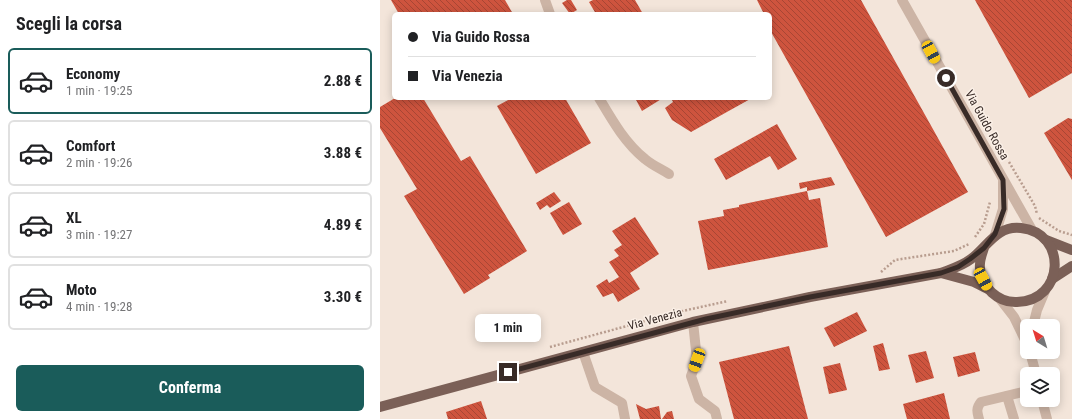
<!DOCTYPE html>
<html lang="it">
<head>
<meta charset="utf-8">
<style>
  body { margin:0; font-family:"Roboto Condensed",sans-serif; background:#f6f6f6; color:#202124; height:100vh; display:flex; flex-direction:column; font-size:15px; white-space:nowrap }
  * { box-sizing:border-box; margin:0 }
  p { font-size:13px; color:#757577 }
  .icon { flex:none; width:22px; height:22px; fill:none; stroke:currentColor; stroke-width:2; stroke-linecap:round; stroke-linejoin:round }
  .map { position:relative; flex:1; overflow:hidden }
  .details { display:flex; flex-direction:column; background:#fff; width:380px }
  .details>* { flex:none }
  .banner { position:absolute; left:12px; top:12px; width:380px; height:88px; border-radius:6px; box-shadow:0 2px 10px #0003; display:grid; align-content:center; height:88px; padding:0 16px; background:#fff }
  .needle { width:26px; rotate:322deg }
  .controls { position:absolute; left:640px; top:319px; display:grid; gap:8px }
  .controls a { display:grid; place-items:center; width:40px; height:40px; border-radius:6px; background:#fff; box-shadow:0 2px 10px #0003; font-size:20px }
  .end { position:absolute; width:18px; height:18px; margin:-9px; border:5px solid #382b27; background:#fff; box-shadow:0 0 0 2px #fff }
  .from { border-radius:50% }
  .bubble { position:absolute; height:28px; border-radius:6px; background:#fff; box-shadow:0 2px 10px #0003; font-size:13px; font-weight:700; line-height:28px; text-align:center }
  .car { position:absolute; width:12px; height:24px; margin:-12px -6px; border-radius:5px; box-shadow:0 0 3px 1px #0007; background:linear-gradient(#f5c518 24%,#345 0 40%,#f5c518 0 76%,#345 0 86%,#f5c518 0) }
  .banner b { display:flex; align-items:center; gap:14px; height:38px; font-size:15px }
  .banner b+b { border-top:1px solid #e0e0e0 }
  .banner i { width:10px; height:10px; background:#202124 }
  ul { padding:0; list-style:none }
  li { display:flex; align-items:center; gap:12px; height:66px; margin:0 8px 6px; padding:0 8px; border:2px solid #e0e0e0; border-radius:6px }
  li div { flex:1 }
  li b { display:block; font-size:15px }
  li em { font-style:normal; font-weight:700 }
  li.current { border-color:#1a5c5a }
  li>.icon { width:36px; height:36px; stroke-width:1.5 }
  h2 { padding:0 16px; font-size:18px; line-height:48px }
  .primary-button { display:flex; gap:8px; margin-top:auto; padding:8px 16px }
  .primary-button a { flex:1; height:46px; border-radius:6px; background:#1a5c5a; color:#fff; font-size:16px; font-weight:700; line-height:46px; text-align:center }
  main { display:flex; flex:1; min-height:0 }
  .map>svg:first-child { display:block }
  .building { fill:url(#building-back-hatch) }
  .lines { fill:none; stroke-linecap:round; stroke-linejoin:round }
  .path { stroke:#b89d8f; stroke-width:2.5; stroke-dasharray:2 2; stroke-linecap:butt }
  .minor { stroke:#ccb4a5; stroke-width:10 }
  .major { stroke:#7b6057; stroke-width:10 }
  .route { stroke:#382b27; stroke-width:5 }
  .labels { text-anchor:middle; stroke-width:3; stroke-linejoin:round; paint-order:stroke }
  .street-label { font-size:12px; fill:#382b27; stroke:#fbf0e7 }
</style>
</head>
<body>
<main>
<section class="details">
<h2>Scegli la corsa</h2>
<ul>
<li class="current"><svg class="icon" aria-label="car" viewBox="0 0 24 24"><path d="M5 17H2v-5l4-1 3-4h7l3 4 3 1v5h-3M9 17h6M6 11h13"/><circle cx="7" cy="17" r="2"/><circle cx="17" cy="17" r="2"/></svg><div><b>Economy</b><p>1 min · 19:25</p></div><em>2.88 €</em></li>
<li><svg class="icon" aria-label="car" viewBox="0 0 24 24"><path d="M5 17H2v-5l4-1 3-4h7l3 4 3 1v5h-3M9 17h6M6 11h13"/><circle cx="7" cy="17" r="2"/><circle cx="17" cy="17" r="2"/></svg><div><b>Comfort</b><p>2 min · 19:26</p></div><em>3.88 €</em></li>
<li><svg class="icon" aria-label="car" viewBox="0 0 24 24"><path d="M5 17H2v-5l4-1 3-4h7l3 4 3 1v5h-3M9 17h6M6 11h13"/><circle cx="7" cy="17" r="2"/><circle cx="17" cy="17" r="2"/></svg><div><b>XL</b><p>3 min · 19:27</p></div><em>4.89 €</em></li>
<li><svg class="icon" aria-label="car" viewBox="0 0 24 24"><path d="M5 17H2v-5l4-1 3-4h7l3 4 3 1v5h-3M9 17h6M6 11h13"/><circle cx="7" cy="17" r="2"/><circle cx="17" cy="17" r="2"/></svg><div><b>Moto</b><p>4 min · 19:28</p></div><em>3.30 €</em></li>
</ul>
<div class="primary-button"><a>Conferma</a></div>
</section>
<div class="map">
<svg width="692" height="419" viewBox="0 0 692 419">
  <defs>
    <pattern id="building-back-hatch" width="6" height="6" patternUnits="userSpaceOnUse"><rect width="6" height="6" fill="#ce543e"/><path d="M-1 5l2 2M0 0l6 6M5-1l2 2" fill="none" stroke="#a84634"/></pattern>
  </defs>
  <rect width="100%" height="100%" fill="#f3e5da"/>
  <g class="building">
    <polygon points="11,0 125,0 133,14 19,14"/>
    <polygon points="187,0 191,0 197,10 190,14 182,3"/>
    <polygon points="213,0 255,0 263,14 216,14 209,2"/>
    <polygon points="377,0 481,0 588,192 506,237 390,30 390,14 384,14"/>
    <polygon points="595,0 692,0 692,73 649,98"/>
    <polygon points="15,98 43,98 81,161 90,156 147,251 108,275 110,278 84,294 24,196 37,189 0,128 0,107"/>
    <polygon points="132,98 185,98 211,143 156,174 117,106"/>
    <polygon points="255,98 283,98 262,111"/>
    <polygon points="291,98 372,98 311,132 292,120 285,108 293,102"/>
    <polygon points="688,118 692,119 692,180 664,133"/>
    <polygon points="397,124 417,159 398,170 390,156 346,180 334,159"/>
    <polygon points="451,177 455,185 427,191 429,200 440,198 448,247 328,270 318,221 344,216 343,210 359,207 359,205 427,191 427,187 420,189 419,183"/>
    <polygon points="174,192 181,201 170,208 167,205 160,210 156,203"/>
    <polygon points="189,202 202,224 183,235 170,213"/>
    <polygon points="255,217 279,254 250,273 260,289 238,302 233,293 223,297 216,286 227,279 229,283 239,277 229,262 239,256 234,250 242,245 232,231"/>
    <polygon points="477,312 487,331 454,347 444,328"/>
    <polygon points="503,343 510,369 499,371 493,346"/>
    <polygon points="409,346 428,419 354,419 339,362"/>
    <polygon points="546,351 554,378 536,383 528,355"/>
    <polygon points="595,352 600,371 578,377 573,357"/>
    <polygon points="460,363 467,390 449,394 443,367"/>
    <polygon points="564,393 570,419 527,419 523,404"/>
    <polygon points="101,401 107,419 68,419 66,412"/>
    <polygon points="256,404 266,409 279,406 281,419 260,419"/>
    <polygon points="292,411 294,419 282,419 287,412"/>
  </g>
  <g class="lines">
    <g class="path">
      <polyline points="629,162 655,206 657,214"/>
      <polyline points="659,218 679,231 692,235"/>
      <polyline points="595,237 604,224 610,202"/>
      <polyline points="501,272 515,260 574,251 589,244"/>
      <polyline points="170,347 298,312 348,301"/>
    </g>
    <g class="minor">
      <polyline points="165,0 170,14"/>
      <polyline points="522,0 652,230"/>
      <path d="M219,98C232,120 245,143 265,159C272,165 281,169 289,174"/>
      <polyline points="615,235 623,209 623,182"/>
      <polyline points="620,299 634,317 647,344"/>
      <polyline points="313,322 317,360 311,376 319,399 335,411 337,419"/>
      <polyline points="653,326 657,310 665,291"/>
      <polyline points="203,352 215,387 242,403 245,419"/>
      <polyline points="650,352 656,374"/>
      <polyline points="627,396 634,419"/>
      <polyline points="662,400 667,419"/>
      <path d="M599,419C597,412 596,408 601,402L647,391"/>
    </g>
    <g class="major">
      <polyline points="666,240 692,250"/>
      <polyline points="561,273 594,282 608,289"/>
      <polyline points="672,279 692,266"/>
      <path d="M0,407L313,322L430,297L561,273C571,269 582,266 591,259C607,247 617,225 641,228C688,233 685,301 637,302C618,303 601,287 600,268C599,261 602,254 604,248"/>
    </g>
  </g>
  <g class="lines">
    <polyline class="route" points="128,372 326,319 430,297 561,273 578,267 590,259 604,248 615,234 624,209 623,180 566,78"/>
  </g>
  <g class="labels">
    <g class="street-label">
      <text transform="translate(607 125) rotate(61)" y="4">Via Guido Rossa</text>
      <text transform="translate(275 319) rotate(-15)" y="4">Via Venezia</text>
    </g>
  </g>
</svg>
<div class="controls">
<a><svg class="needle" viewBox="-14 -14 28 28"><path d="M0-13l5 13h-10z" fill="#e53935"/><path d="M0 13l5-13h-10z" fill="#757577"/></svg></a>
<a><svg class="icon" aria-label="layers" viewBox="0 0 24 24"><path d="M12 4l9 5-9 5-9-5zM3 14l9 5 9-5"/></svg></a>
</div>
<i class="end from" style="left:566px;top:78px"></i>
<i class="end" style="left:128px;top:372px"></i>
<div class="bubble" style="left:95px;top:314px;width:66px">1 min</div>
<i class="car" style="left:551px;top:52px;rotate:151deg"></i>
<i class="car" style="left:603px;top:279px;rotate:151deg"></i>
<i class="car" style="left:317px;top:360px;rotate:200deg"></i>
<div class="banner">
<b><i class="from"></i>Via Guido Rossa</b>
<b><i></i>Via Venezia</b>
</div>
</div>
</main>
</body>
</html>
